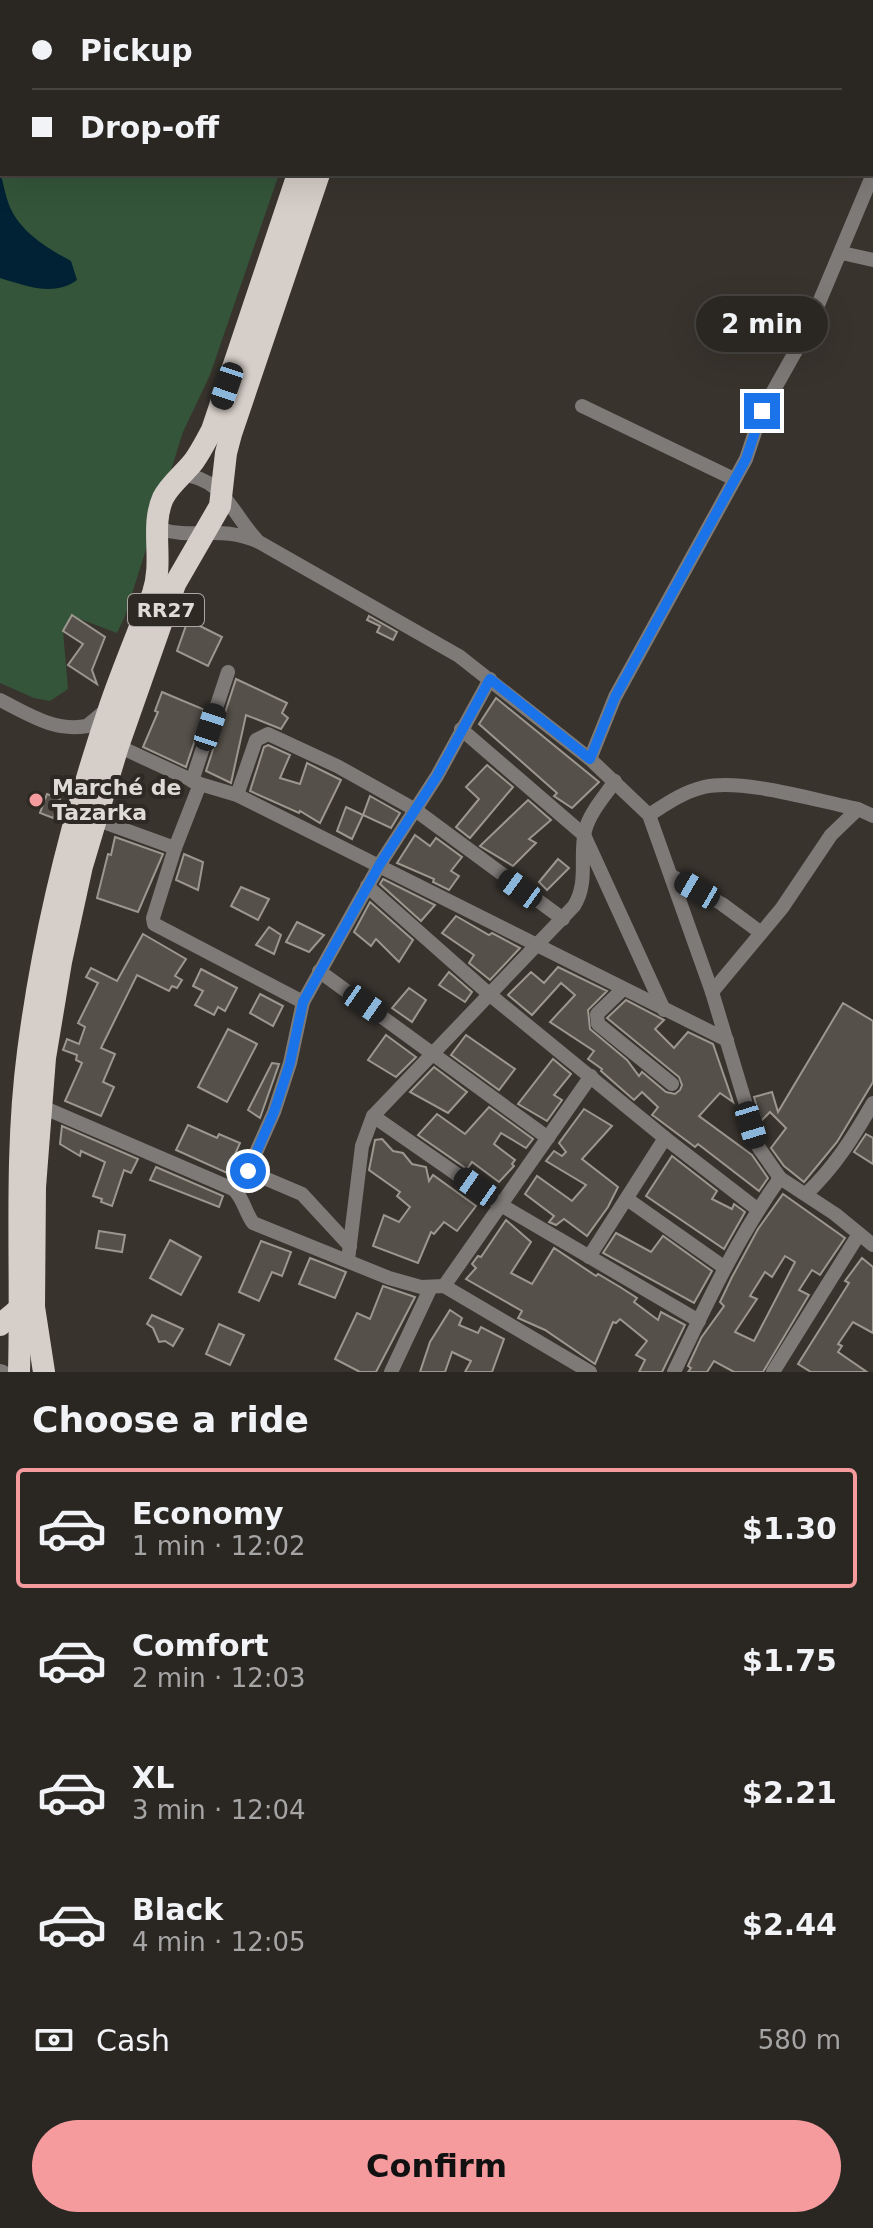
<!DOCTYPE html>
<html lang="en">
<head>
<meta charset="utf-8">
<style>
  body { margin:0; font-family:"DejaVu Sans",sans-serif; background:#36322f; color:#f1f3f6; height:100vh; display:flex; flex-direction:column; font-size:30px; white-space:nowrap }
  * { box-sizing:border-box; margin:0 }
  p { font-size:26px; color:#a5a5a5 }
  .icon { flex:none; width:44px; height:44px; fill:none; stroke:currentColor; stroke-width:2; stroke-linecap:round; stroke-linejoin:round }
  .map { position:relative; height:1372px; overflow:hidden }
  .side { display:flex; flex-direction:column; background:#2a2622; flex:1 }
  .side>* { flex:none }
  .hud { position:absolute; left:0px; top:0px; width:874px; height:176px; box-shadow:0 8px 32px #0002,0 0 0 2px #464340; display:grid; align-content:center; height:176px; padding:0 32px; background:#2a2622 }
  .end { position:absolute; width:36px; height:36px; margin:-18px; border:10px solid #1a73e8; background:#fff; box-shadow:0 0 0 4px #fff }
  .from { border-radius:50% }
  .bubble { position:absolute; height:56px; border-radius:28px; background:#2a2622; box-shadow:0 8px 32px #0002,0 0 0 2px #464340; font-size:26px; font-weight:800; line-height:56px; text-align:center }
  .car { position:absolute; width:24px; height:48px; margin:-24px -12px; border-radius:10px; box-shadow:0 0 6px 2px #0007; background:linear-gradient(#222 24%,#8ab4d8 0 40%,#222 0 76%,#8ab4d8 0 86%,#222 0) }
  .hud b { display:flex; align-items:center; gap:28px; height:76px; font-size:30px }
  .hud b+b { border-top:2px solid #464340 }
  .hud i { width:20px; height:20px; background:#f1f3f6 }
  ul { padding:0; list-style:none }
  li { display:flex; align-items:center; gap:24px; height:120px; margin:0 16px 12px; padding:0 16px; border:4px solid transparent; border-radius:8px }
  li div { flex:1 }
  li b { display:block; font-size:30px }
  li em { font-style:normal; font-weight:800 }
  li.current { border-color:#f59b9e }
  li>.icon { width:72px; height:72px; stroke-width:1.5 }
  h2 { padding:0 32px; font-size:36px; line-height:96px }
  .pay { display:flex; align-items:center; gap:20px; height:88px; padding:0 32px; font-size:30px }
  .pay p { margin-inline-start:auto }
  .action { display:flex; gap:16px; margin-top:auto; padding:16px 32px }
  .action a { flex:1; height:92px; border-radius:48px; background:#f59b9e; color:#111; font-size:32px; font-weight:800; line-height:92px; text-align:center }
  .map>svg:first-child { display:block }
  .green { fill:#34553a }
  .water { fill:#012235 }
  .building { fill:#555049; stroke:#9c978f; stroke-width:2; fill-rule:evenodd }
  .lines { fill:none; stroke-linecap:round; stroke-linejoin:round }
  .minor { stroke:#7e7a78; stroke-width:14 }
  .trunk { stroke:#d6cec8; stroke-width:22 }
  .route { stroke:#1a73e8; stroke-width:10 }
  .poi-dot { fill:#f59b9e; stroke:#2e2923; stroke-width:3 }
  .labels { text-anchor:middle; stroke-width:8; stroke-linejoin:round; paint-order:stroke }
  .shield { fill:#2e2923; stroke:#aaa6a2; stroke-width:2 }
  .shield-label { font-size:20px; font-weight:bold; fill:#dfdcd8 }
  .poi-label { font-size:22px; font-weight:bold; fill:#dfdcd8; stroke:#2e2923; text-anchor:start }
</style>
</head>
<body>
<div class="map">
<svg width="873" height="1372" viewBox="0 0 873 1372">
  <rect width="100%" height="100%" fill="#38332d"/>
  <polygon class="green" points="0,0 328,0 2,2 2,174 279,174 210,375 183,432 125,616 117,633 72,616 63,631 68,689 50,701 34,698 0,683"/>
  <path class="water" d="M0,173C4,184 5,195 9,205C20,232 47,248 71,261L77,280C54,297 26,286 0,278Z"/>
  <g class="building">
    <polygon points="72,615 105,637 92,670 97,684 68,665 83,644 63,631"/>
    <polygon points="369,616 397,632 393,640 377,632 380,626 367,620"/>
    <polygon points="188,620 222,637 208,666 177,651"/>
    <polygon points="236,679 287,703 282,713 288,718 281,729 246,715 231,783 206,771"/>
    <polygon points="162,692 205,710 186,767 143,747 158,712 155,711"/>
    <polygon points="496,698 599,782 572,808 554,796 557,793 479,724"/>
    <polygon points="268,745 290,755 280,778 300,784 307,763 341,780 320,823 300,811 299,813 250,791 264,747"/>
    <polygon points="487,765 513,787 470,838 456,827 479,799 466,787"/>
    <polygon points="47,794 60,799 53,818 40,813"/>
    <polygon points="370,796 400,813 391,828 363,815"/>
    <polygon points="528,800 551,820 529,839 536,843 513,866 480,846"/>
    <polygon points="346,807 363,815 352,839 337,831"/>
    <polygon points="415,835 430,846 436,838 462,857 451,871 459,876 449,890 433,882 434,879 397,863"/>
    <polygon points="115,837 163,854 138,912 97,898 108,854 111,855"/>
    <polygon points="184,854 203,862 198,890 176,880"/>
    <polygon points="558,859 569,868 547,890 539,882"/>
    <polygon points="383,879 435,905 421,921 380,884"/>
    <polygon points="241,887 269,899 258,920 231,906"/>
    <polygon points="370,902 413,940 399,962 376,939 371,946 354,932"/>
    <polygon points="456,916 489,935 492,933 520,948 490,980 469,963 474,955 442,933"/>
    <polygon points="297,922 324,935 309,952 286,942"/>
    <polygon points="269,927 281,935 274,954 256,945"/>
    <polygon points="143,934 186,959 175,976 182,980 177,988 172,986 169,991 137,975 101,1048 115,1054 103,1082 114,1087 101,1116 65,1101 82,1063 76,1060 77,1055 63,1050 67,1039 79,1044 85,1027 78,1023 98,983 86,977 91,968 117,981"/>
    <polygon points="558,967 607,991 588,1010 590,1029 627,1060 639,1076 642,1072 666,1092 675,1094 680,1090 682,1085 679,1077 607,1018 626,1000 664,1020 655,1029 674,1048 688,1032 713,1044 733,1102 720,1093 699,1116 752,1155 768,1178 759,1191 698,1144 695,1147 655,1117 652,1115 658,1107 642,1092 634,1100 601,1071 602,1069 588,1059 594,1051 550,1022 575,995 561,983 532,1015 508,995 531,972 544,983"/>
    <polygon points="201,969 237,988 225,1011 218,1007 214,1015 195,1005 203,991 193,986"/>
    <polygon points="449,972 472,992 465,1002 439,985"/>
    <polygon points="409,988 426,1000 412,1022 392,1008"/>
    <polygon points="260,994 283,1006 273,1026 250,1013"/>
    <polygon points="843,1003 873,1021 873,1082 837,1142 804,1182 784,1166 771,1148 786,1128 770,1112 761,1121 754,1097 772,1092 778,1112"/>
    <polygon points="228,1029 257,1044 227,1102 198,1087"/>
    <polygon points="386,1035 416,1057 396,1077 368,1060"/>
    <polygon points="466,1035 515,1069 499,1090 451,1055"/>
    <polygon points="553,1059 571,1074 554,1095 562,1100 547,1121 518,1104"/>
    <polygon points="272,1063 279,1064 260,1118 248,1110"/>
    <polygon points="434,1067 467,1092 448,1113 410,1092"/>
    <polygon points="489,1107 533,1139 526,1148 501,1133 494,1144 515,1160 512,1164 514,1166 499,1182 472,1162 467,1169 418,1135 437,1114 465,1134"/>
    <polygon points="584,1109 612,1126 582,1159 618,1187 608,1207 587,1236 564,1219 556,1225 549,1222 554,1216 525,1194 537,1176 572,1201 586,1185 546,1161 554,1151 562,1156 566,1152 559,1143"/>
    <polygon points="188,1125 217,1138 219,1134 240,1143 227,1173 176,1150"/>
    <polygon points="62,1126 138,1159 131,1173 124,1170 112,1206 101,1202 102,1199 93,1196 105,1162 81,1151 80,1156 60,1144"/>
    <polygon points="866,1134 873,1138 873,1164 854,1152"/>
    <polygon points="382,1139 393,1151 403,1153 412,1164 426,1167 429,1181 433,1175 476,1206 457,1231 444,1222 434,1234 431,1232 418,1263 373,1246 384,1215 399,1222 410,1207 397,1196 400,1192 369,1170 375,1140"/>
    <polygon points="672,1156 717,1191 712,1199 732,1209 734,1204 745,1212 724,1249 646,1196"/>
    <polygon points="156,1167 223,1196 219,1207 150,1180"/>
    <path d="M783,1194L845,1238L820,1275L812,1270L799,1290L809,1295L763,1372H734L714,1361L707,1372H688L691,1368L688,1366L701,1338L724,1306L720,1302L732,1277L758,1229ZM785,1256L795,1262L754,1341L735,1332L757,1299L750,1296L765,1272L772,1277Z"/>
    <polygon points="506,1220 531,1242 511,1273 532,1284 554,1248 596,1276 598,1274 620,1287 637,1298 634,1302 658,1320 661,1312 685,1325 662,1372 639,1372 645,1360 636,1355 647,1341 620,1319 616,1323 613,1322 595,1364 545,1330 518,1318 522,1311 466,1279 476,1268 472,1264 478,1256 481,1257"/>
    <polygon points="99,1231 125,1235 122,1252 96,1248"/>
    <polygon points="616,1233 651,1252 663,1236 712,1271 694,1303 603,1253"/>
    <polygon points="170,1240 201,1257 181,1295 150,1278"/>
    <polygon points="261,1241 291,1252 282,1276 272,1272 259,1301 239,1292"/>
    <polygon points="310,1258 346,1272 335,1298 299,1284"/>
    <polygon points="862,1258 873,1267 873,1333 853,1322 838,1344 842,1346 838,1352 867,1372 811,1372 798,1364 849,1283 845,1281"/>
    <polygon points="383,1286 415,1297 376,1372 360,1372 335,1359 357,1313 370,1319"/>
    <polygon points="450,1310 462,1318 459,1325 478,1333 481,1327 504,1339 492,1372 465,1372 471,1361 452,1352 445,1372 420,1372 430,1342"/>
    <polygon points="152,1315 183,1329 173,1346 165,1341 159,1342 153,1328 147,1324"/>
    <polygon points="219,1324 244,1335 230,1365 206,1354"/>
  </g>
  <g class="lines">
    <g class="minor">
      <polyline points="842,253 873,260"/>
      <polyline points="582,406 734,479"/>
      <path d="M182,475C222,477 232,513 256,539"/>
      <path d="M157,528C195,541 219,524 259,542L459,656L590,759L649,815L712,992L759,1148L780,1178L835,1214L873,1245"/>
      <path d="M0,700C28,714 54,732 87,726L105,711"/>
      <polyline points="461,729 584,835 664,1010"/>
      <polyline points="118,746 200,784 237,795 727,1040"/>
      <polyline points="590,759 615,697 746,459 762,411 807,331 873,174"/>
      <polyline points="192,781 228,672"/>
      <polyline points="200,784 175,848 153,918 154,924 303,1002"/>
      <polyline points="237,795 256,740 268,734 337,766 414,809 563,919"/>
      <path d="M649,815C666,804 683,792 704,787C743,778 817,801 858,809"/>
      <polyline points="95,819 175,848"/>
      <polyline points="672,876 722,904 760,932"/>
      <polyline points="367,886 489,994 665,1138 757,1209"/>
      <polyline points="319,971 548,1138"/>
      <polyline points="622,990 597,1014 598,1024 672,1084"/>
      <polyline points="712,992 782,908 831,835 858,809 873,816"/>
      <path d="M40,1106L233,1189C243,1197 245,1212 253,1223L389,1278L421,1287L444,1286L590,1372"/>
      <polyline points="373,1116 501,1205 699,1321"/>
      <polyline points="248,1171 302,1194 350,1246"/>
      <polyline points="238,1193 274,1112 290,1063 303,1002 380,864 437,776 490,679"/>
      <path d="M806,1194C834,1168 854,1136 873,1103"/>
      <polyline points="627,1199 725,1268"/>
      <polyline points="589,1257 665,1138"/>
      <path d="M348,1260L362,1146L373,1116L574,906C589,882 579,857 585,831C589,813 605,796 615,781"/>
      <polyline points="444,1286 591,1076"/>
      <polyline points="0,1371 3,1372"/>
      <polyline points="391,1372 431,1287"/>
      <path d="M674,1372C706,1305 737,1238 780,1178"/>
      <polyline points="773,1372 859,1234"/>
    </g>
    <g class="trunk">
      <polyline points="346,2 346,0"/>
      <polyline points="365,2 366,0"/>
      <polyline points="0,1325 19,1309"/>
      <path d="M19,1372C22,1265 14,1159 28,1052C43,935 72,818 110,706C123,668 139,631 153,593C164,560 150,527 163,498C170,484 184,474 194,461C201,451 206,441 212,430L298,174"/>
      <polyline points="44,1372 34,1307 35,1187 45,1058 61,962 82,866 118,746 175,584 220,506 226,453 231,434 319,174"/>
    </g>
  </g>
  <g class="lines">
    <polyline class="route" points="248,1171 274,1112 290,1063 303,1002 380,864 437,776 490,679 590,759 615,697 746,459 762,411"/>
  </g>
  <circle class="poi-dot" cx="36" cy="800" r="8"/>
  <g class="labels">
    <rect class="shield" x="128" y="594" width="76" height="32" rx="6"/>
    <g class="shield-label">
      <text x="166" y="617">RR27</text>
    </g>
    <g class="poi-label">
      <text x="52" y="795">Marché de<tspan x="52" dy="25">Tazarka</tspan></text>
    </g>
  </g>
</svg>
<i class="end from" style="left:248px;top:1171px"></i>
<i class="end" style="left:762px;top:411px"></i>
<div class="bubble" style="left:696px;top:296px;width:132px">2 min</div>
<i class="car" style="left:227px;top:386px;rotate:199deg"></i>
<i class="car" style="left:210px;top:727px;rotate:18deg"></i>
<i class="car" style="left:520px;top:889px;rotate:306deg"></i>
<i class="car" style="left:697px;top:890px;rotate:300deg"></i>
<i class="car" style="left:365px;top:1004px;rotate:125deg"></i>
<i class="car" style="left:751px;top:1125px;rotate:163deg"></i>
<i class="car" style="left:476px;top:1187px;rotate:305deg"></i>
<div class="hud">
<b><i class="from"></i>Pickup</b>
<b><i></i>Drop-off</b>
</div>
</div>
<section class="side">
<h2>Choose a ride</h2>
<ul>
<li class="current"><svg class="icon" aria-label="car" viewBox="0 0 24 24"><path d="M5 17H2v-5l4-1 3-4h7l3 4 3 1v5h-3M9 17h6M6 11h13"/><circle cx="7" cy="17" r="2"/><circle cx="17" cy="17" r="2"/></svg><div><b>Economy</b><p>1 min · 12:02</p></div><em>$1.30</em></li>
<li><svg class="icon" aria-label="car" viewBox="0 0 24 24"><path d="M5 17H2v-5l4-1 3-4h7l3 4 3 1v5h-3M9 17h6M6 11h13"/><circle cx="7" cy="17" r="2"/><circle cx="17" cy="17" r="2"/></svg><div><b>Comfort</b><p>2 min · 12:03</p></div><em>$1.75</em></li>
<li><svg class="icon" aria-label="car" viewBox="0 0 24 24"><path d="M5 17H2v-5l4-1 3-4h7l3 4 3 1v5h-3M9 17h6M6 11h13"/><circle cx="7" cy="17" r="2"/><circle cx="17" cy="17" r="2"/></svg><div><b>XL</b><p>3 min · 12:04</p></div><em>$2.21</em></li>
<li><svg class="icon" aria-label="car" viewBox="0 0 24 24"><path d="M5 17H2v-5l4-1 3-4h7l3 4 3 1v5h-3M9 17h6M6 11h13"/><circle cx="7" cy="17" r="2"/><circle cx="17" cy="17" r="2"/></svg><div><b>Black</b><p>4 min · 12:05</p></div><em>$2.44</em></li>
</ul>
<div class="pay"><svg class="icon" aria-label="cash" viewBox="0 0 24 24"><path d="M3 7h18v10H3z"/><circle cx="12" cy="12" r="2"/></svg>Cash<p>580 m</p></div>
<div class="action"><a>Confirm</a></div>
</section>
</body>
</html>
